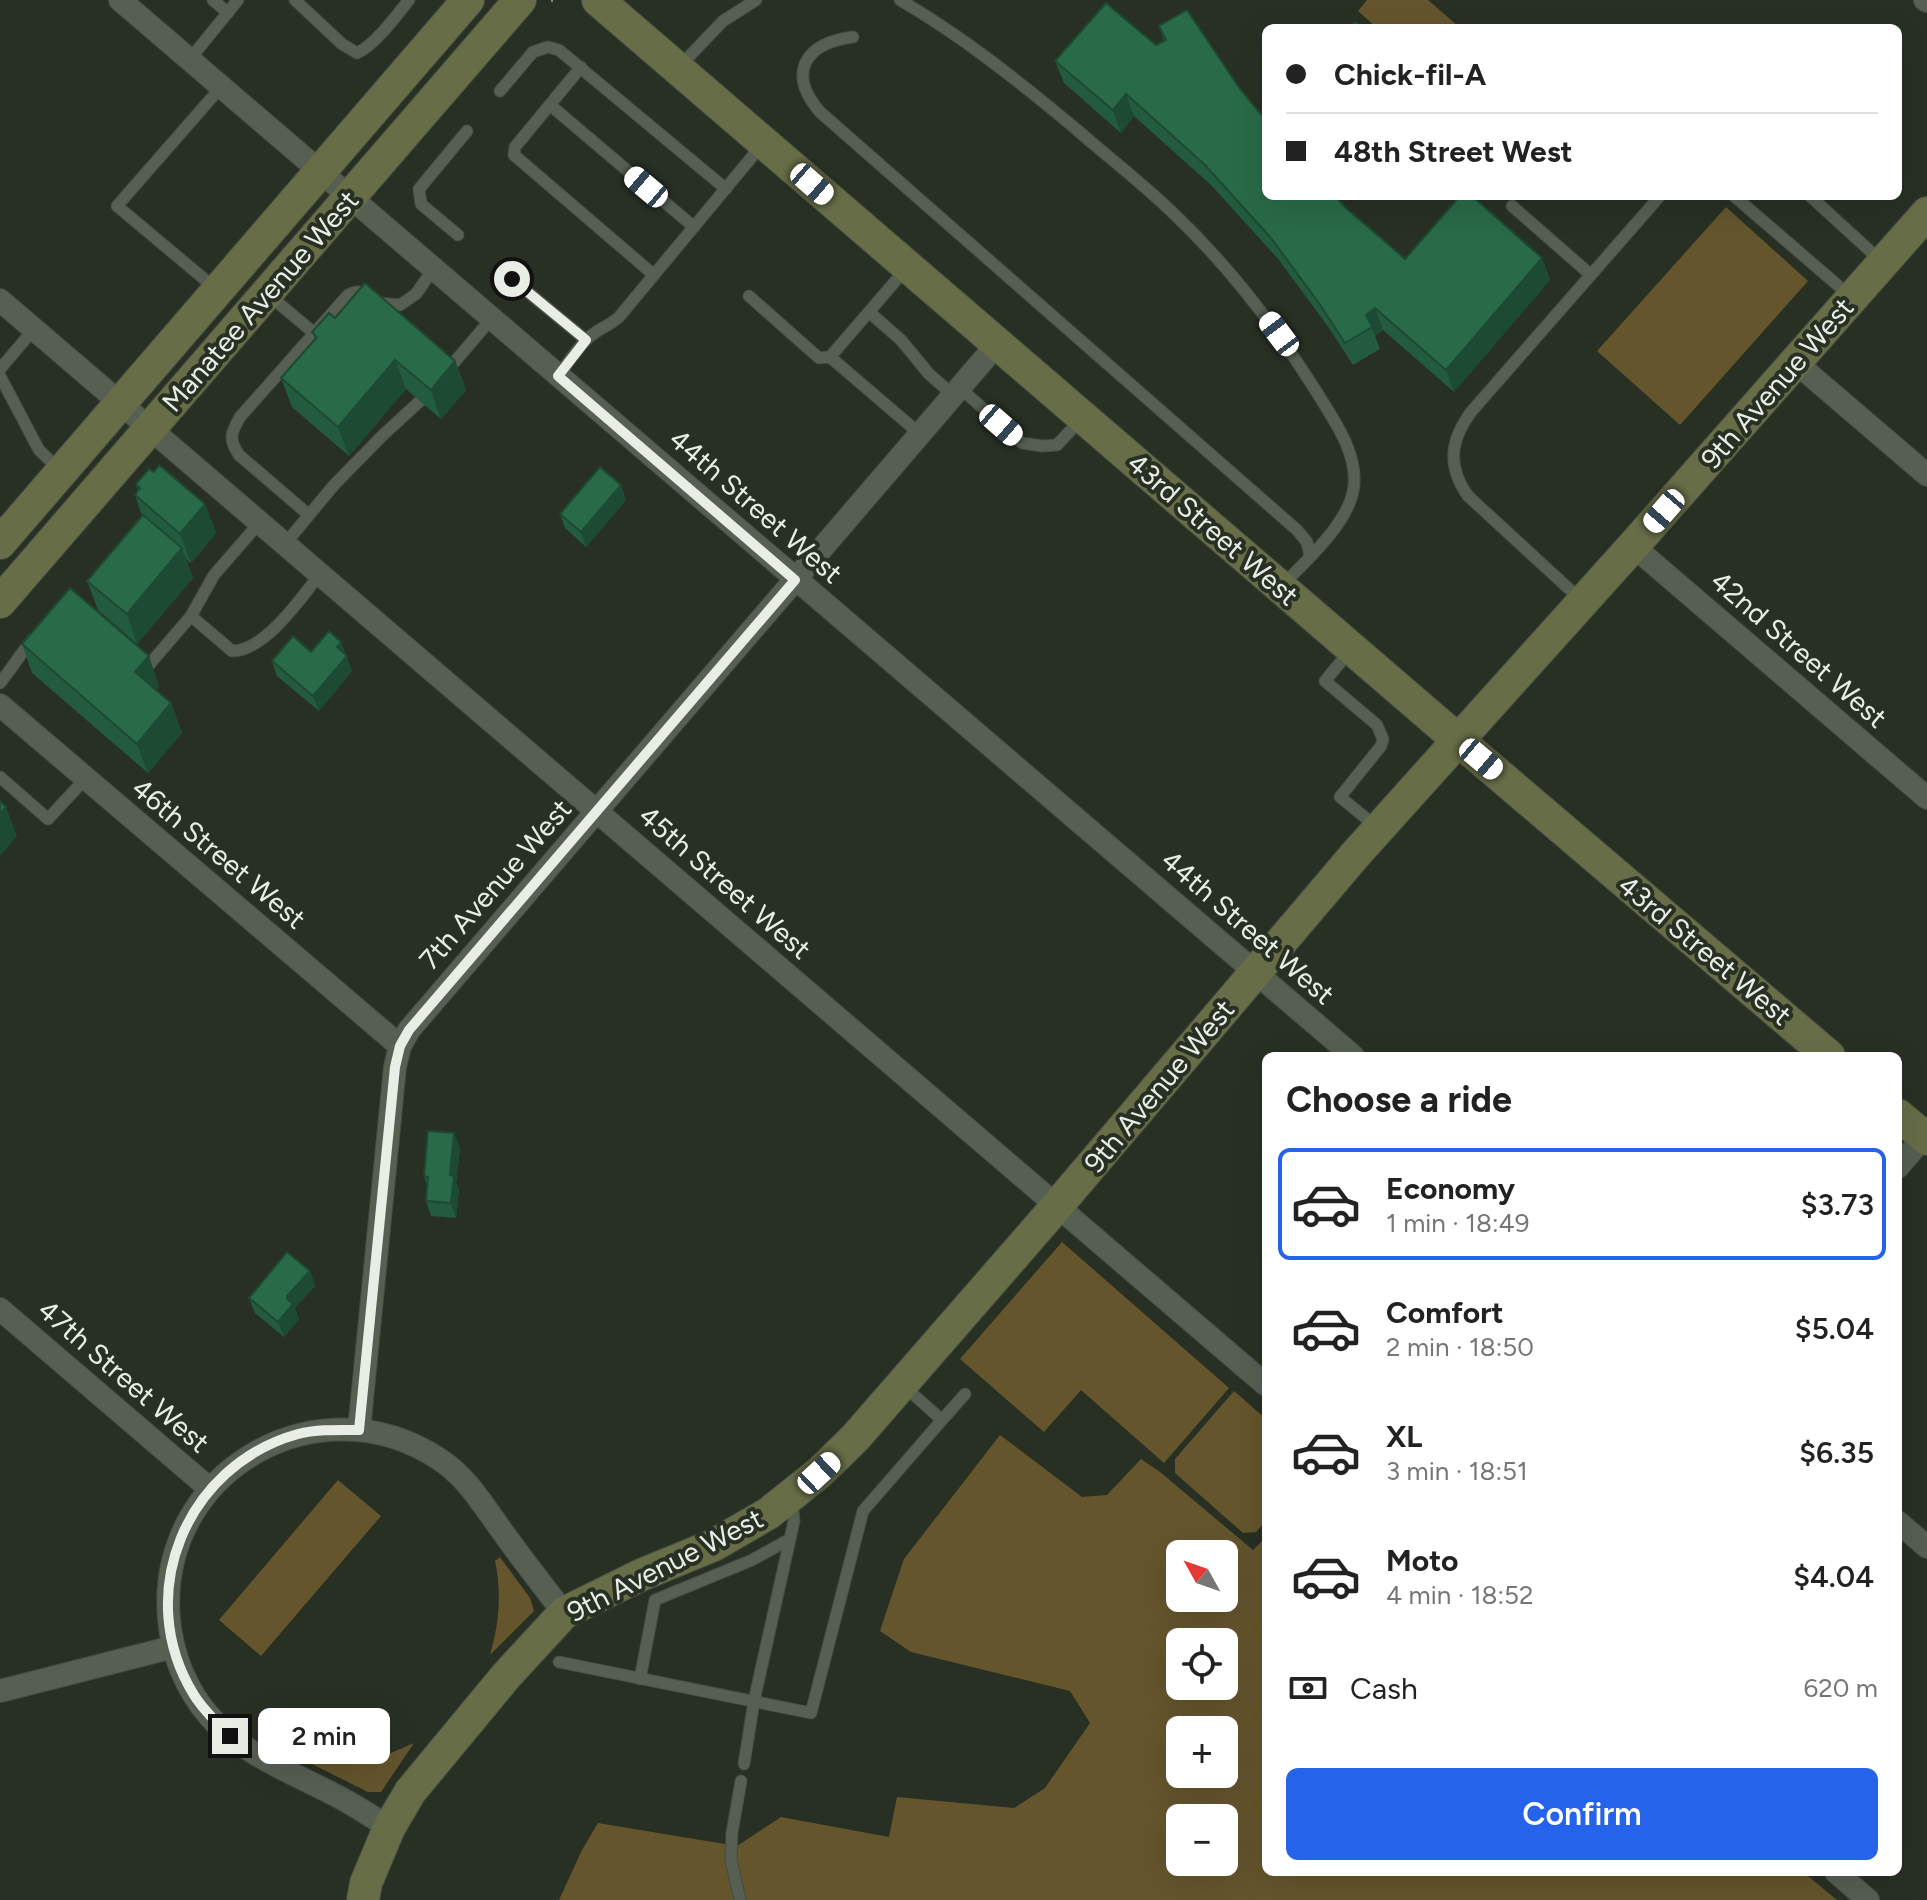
<!DOCTYPE html>
<html lang="en">
<head>
<meta charset="utf-8">
<style>
  body { margin:0; font-family:Figtree,sans-serif; background:#f2f2f2; color:#222; height:100vh; display:flex; flex-direction:column; font-size:30px; white-space:nowrap }
  * { box-sizing:border-box; margin:0 }
  p { font-size:26px; color:#767676 }
  .icon { flex:none; width:44px; height:44px; fill:none; stroke:currentColor; stroke-width:2; stroke-linecap:round; stroke-linejoin:round }
  .map { position:relative; flex:1; overflow:hidden }
  .panel { position:absolute; left:1262px; top:1052px; width:640px; height:824px; display:flex; flex-direction:column; background:#fff; border-radius:12px; box-shadow:0 8px 32px #0002 }
  .panel>* { flex:none }
  .hud { position:absolute; left:1262px; top:24px; width:640px; height:176px; border-radius:12px; box-shadow:0 8px 32px #0002; display:grid; align-content:center; height:176px; padding:0 24px; background:#fff }
  .needle { width:52px; rotate:310deg }
  .controls { position:absolute; left:1166px; top:1540px; display:grid; gap:16px }
  .controls a { display:grid; place-items:center; width:72px; height:72px; border-radius:12px; background:#fff; box-shadow:0 8px 32px #0002; font-size:40px }
  .end { position:absolute; width:36px; height:36px; margin:-18px; border:10px solid #e8ede6; background:#111; box-shadow:0 0 0 4px #111 }
  .from { border-radius:50% }
  .bubble { position:absolute; height:56px; border-radius:12px; background:#fff; box-shadow:0 8px 32px #0002; font-size:26px; font-weight:600; line-height:56px; text-align:center }
  .car { position:absolute; width:24px; height:48px; margin:-24px -12px; border-radius:10px; box-shadow:0 0 6px 2px #0007; background:linear-gradient(#fff 24%,#345 0 40%,#fff 0 76%,#345 0 86%,#fff 0) }
  .hud b { display:flex; align-items:center; gap:28px; height:76px; font-size:30px }
  .hud b+b { border-top:2px solid #e0e0e0 }
  .hud i { width:20px; height:20px; background:#222 }
  ul { padding:0; list-style:none }
  li { display:flex; align-items:center; gap:24px; height:112px; margin:0 16px 12px; padding:0 8px; border:4px solid transparent; border-radius:12px }
  li div { flex:1 }
  li b { display:block; font-size:30px }
  li em { font-style:normal; font-weight:600 }
  li.active { border-color:#2563eb }
  li>.icon { width:72px; height:72px; stroke-width:1.5 }
  h2 { padding:0 24px; font-size:36px; line-height:96px }
  .pay { display:flex; align-items:center; gap:20px; height:88px; padding:0 24px; font-size:30px }
  .pay p { margin-inline-start:auto }
  .button { display:flex; gap:16px; margin-top:auto; padding:16px 24px }
  .button a { flex:1; height:92px; border-radius:12px; background:#2563eb; color:#fff; font-size:32px; font-weight:600; line-height:92px; text-align:center }
  .map>svg:first-child { display:block }
  .green { fill:#64552d; fill-rule:evenodd }
  .lines { fill:none; stroke-linecap:round; stroke-linejoin:round }
  .lane-casing { stroke:#454b41; stroke-width:13 }
  .street-casing { stroke:#454b41; stroke-width:24 }
  .secondary-casing { stroke:#454b41; stroke-width:34 }
  .path { stroke:#848b81; stroke-width:4; stroke-dasharray:2 6; stroke-linecap:butt }
  .lane { stroke:#575f53; stroke-width:11 }
  .street { stroke:#575f53; stroke-width:22 }
  .secondary { stroke:#666d47; stroke-width:32 }
  .wall { fill:#235b3e }
  .shaded-wall { fill:#1d4a32 }
  .building { fill:#296a48; stroke:#1d4a32; stroke-width:2 }
  .route { stroke:#e8ede6; stroke-width:10 }
  .labels { text-anchor:middle; stroke-width:8; stroke-linejoin:round; paint-order:stroke }
  .street-label { font-size:28px; fill:#e8ede6; stroke:#283024 }
</style>
</head>
<body>
<div class="map">
<svg width="1927" height="1900" viewBox="0 0 1927 1900">
  <rect width="100%" height="100%" fill="#283024"/>
  <g class="green">
    <polygon points="1367,0 1428,0 1458,26 1456,28 1377,28 1358,11"/>
    <polygon points="1726,207 1808,281 1680,425 1597,351"/>
    <polygon points="1062,1242 1229,1388 1164,1463 1081,1390 1044,1432 960,1359"/>
    <polygon points="1234,1391 1266,1419 1266,1521 1256,1532 1243,1533 1175,1473 1175,1459"/>
    <path d="M1000,1435L1082,1497L1107,1495L1141,1459L1160,1472L1253,1550L1266,1537V1872H1803L1837,1900H559L582,1850L598,1823L737,1846L781,1817L889,1837L897,1797L1014,1808L1045,1788L1090,1723L1070,1691L911,1652L880,1631L904,1559ZM1180,1554H1224V1598H1180ZM1180,1642H1224V1686H1180ZM1180,1730H1224V1774H1180ZM1180,1818H1224V1862H1180Z"/>
    <polygon points="338,1480 381,1516 261,1656 219,1620"/>
    <path d="M500,1557L530,1598L534,1611L490,1655C499,1623 502,1594 495,1561Z"/>
    <polygon points="414,1743 381,1792 368,1792 308,1762 313,1758 333,1761 361,1760 391,1753"/>
  </g>
  <g class="lines">
    <defs>
      <g id="lane">
        <polyline points="213,0 228,13"/>
        <path d="M295,0L342,44L357,53C375,45 396,16 409,0"/>
        <path d="M900,0C962,36 1021,83 1076,129C1108,157 1142,183 1172,212C1228,265 1275,326 1316,391C1333,419 1357,451 1354,485C1351,522 1306,560 1281,587"/>
        <path d="M853,37C806,43 786,72 820,112L1297,530L1307,542L1310,556"/>
        <polyline points="190,59 238,0"/>
        <polyline points="581,67 515,147 514,155 654,275"/>
        <polyline points="679,67 723,21 756,0"/>
        <polyline points="500,91 533,52 548,47 559,50 726,189"/>
        <polyline points="550,105 694,227"/>
        <polyline points="1734,196 1849,295"/>
        <polyline points="1810,196 1880,260"/>
        <polyline points="1512,206 1591,275"/>
        <polyline points="458,235 421,204 419,189 467,131"/>
        <polyline points="905,270 830,357 920,434"/>
        <polyline points="512,279 586,340"/>
        <polyline points="215,288 117,206 222,86"/>
        <polyline points="270,296 314,333"/>
        <polyline points="749,296 819,358 830,357"/>
        <polyline points="869,312 901,340 929,374 953,395"/>
        <polyline points="0,369 34,329"/>
        <polyline points="446,372 492,318"/>
        <polyline points="0,376 39,450 59,469"/>
        <path d="M558,376C567,364 576,350 587,339C596,330 609,326 619,317L761,146"/>
        <polyline points="960,388 1022,443 1042,446 1057,445 1082,418"/>
        <path d="M309,515L239,455C228,438 231,433 240,417L348,295C363,286 366,299 379,303C386,304 393,304 400,305L416,294L434,268"/>
        <polyline points="285,544 334,485 383,435 420,401"/>
        <path d="M1580,599L1468,496C1447,466 1450,441 1471,412L1660,196"/>
        <path d="M191,616L232,651C265,651 301,598 320,574"/>
        <polyline points="1349,652 1325,681 1377,725 1383,739 1381,746 1340,797 1378,828"/>
        <polyline points="141,660 148,666 191,616 214,575 260,522"/>
        <path d="M0,683C12,668 21,653 33,639"/>
        <polyline points="0,777 48,819 86,778"/>
        <polyline points="942,1420 965,1394"/>
        <polyline points="559,1662 811,1713 863,1511 942,1420 905,1387"/>
        <polyline points="640,1679 655,1600 752,1560 790,1539"/>
        <polyline points="744,1764 754,1701 794,1521 792,1500"/>
        <polyline points="740,1900 731,1860 732,1833 741,1781"/>
      </g>
      <g id="street">
        <polyline points="120,0 1353,1056"/>
        <polyline points="1925,0 1927,1"/>
        <polyline points="0,300 1266,1385"/>
        <polyline points="1795,362 1927,475"/>
        <polyline points="1633,546 1927,798"/>
        <polyline points="0,705 400,1046"/>
        <polyline points="1898,1167 1927,1133"/>
        <polyline points="0,1309 210,1489"/>
        <polyline points="359,1430 395,1067 400,1046 409,1030 998,343"/>
        <polyline points="1898,1522 1927,1547"/>
        <polyline points="0,1691 173,1647"/>
        <path d="M389,1828C376,1819 362,1810 348,1802C302,1776 246,1758 210,1717C186,1690 172,1654 169,1619C156,1472 317,1379 439,1459C467,1477 483,1505 502,1531C522,1559 543,1586 564,1613"/>
        <polyline points="1836,1872 1868,1900"/>
      </g>
      <g id="secondary">
        <polyline points="598,0 1458,740 1829,1056"/>
        <polyline points="0,543 468,0"/>
        <polyline points="0,602 520,0"/>
        <polyline points="1898,1115 1927,1139"/>
        <polyline points="363,1900 366,1883 389,1828 410,1792 506,1676 564,1613 641,1575 714,1545 769,1513 819,1473 855,1438 1057,1206 1355,855 1633,546 1927,213"/>
      </g>
    </defs>
    <use href="#lane" class="lane-casing"/>
    <use href="#street" class="street-casing"/>
    <use href="#secondary" class="secondary-casing"/>
    <polyline class="path" points="551,0 553,0"/>
    <use href="#lane" class="lane"/>
    <use href="#street" class="street"/>
    <use href="#secondary" class="secondary"/>
  </g>
  <g class="wall">
    <polygon points="1159,26 1266,196 1345,207 1405,259 1542,258 1550,280 1454,392 1383,330 1375,336 1380,349 1353,365 1329,328 1279,260 1212,186 1134,116 1121,133 1064,83 1055,61 1156,45 1164,41"/>
    <polygon points="335,318 455,361 466,390 441,419 406,389 349,456 292,407 281,378 315,339 312,332"/>
    <polygon points="154,472 205,504 216,533 191,563 186,559 193,578 137,644 98,610 87,581 142,516 135,495 138,491 136,484"/>
    <polygon points="626,500 586,547 565,528 560,514"/>
    <polygon points="341,642 352,671 319,711 277,676 272,661 311,652"/>
    <polygon points="22,644 159,686 156,690 171,703 182,733 148,773 32,673"/>
    <polygon points="460,1148 456,1183 459,1190 456,1218 431,1216 426,1201 427,1186 424,1176"/>
    <polygon points="310,1271 315,1286 295,1308 299,1319 284,1337 255,1313 249,1298"/>
  </g>
  <g class="shaded-wall">
    <polygon points="1126,94 1134,116 1121,133 1113,110"/>
    <polygon points="1542,258 1550,280 1454,392 1446,370"/>
    <polygon points="1375,308 1383,330 1375,336 1366,315"/>
    <polygon points="395,360 406,389 349,456 338,427"/>
    <polygon points="455,361 466,390 441,419 431,390"/>
    <polygon points="621,485 626,500 586,547 581,532"/>
    <polygon points="205,504 216,533 191,563 180,534"/>
    <polygon points="182,548 193,578 137,644 127,614"/>
    <polygon points="341,642 352,671 319,711 313,696 337,647"/>
    <polygon points="149,656 159,686 146,702 135,672"/>
    <polygon points="171,703 182,733 148,773 137,744"/>
    <polygon points="6,807 17,836 0,856 0,814"/>
    <polygon points="454,1133 460,1148 456,1183 459,1190 456,1218 451,1203 450,1175"/>
    <polygon points="310,1271 315,1286 295,1308 299,1319 284,1337 278,1322 287,1296"/>
  </g>
  <g class="building">
    <polygon points="1106,3 1156,45 1166,40 1159,26 1187,10 1240,89 1266,120 1266,196 1335,196 1345,207 1405,259 1460,196 1472,196 1542,258 1446,370 1375,308 1366,315 1372,327 1345,343 1321,306 1271,238 1204,164 1126,94 1113,110 1055,61"/>
    <polygon points="1355,22 1362,28 1349,28"/>
    <polygon points="365,283 455,361 431,390 395,360 338,427 281,378 317,337 312,332 329,313 335,318"/>
    <polygon points="159,465 205,504 180,534 135,495 140,488 136,484 149,469 154,472"/>
    <polygon points="600,467 621,485 581,532 560,514"/>
    <polygon points="143,515 182,548 127,614 87,581"/>
    <polygon points="70,588 149,656 135,672 171,703 137,744 22,644"/>
    <polygon points="329,631 341,642 337,647 347,656 313,696 272,661 293,636 311,652"/>
    <polygon points="0,801 6,807 0,814"/>
    <polygon points="428,1131 454,1133 450,1175 454,1176 451,1203 426,1201 428,1177 424,1176"/>
    <polygon points="287,1252 310,1271 287,1296 287,1299 293,1304 278,1322 249,1298"/>
  </g>
  <g class="lines">
    <path class="route" d="M230,1736C217,1723 204,1711 194,1695C132,1595 186,1465 298,1434C318,1429 339,1430 359,1430L395,1067L400,1046L409,1030L795,580L558,376L586,340L512,279"/>
  </g>
  <g class="labels">
    <g class="street-label">
      <text transform="translate(260 301) rotate(-49)" y="10">Manatee Avenue West</text>
      <text transform="translate(1777 383) rotate(-49)" y="10">9th Avenue West</text>
      <text transform="translate(756 506) rotate(41)" y="10">44th Street West</text>
      <text transform="translate(1213 529) rotate(41)" y="10">43rd Street West</text>
      <text transform="translate(1799 649) rotate(41)" y="10">42nd Street West</text>
      <text transform="translate(219 853) rotate(40)" y="10">46th Street West</text>
      <text transform="translate(725 882) rotate(41)" y="10">45th Street West</text>
      <text transform="translate(495 884) rotate(-49)" y="10">7th Avenue West</text>
      <text transform="translate(1248 927) rotate(41)" y="10">44th Street West</text>
      <text transform="translate(1705 950) rotate(40)" y="10">43rd Street West</text>
      <text transform="translate(1159 1086) rotate(-50)" y="10">9th Avenue West</text>
      <text transform="translate(124 1376) rotate(41)" y="10">47th Street West</text>
      <text transform="translate(665 1565) rotate(-27)" y="10">9th Avenue West</text>
    </g>
  </g>
</svg>
<div class="controls">
<a><svg class="needle" viewBox="-14 -14 28 28"><path d="M0-13l5 13h-10z" fill="#e53935"/><path d="M0 13l5-13h-10z" fill="#767676"/></svg></a>
<a><svg class="icon" aria-label="locate" viewBox="0 0 24 24"><circle cx="12" cy="12" r="6"/><path d="M12 2v4M12 18v4M2 12h4M18 12h4"/></svg></a>
<a>+</a>
<a>−</a>
</div>
<i class="end from" style="left:512px;top:279px"></i>
<i class="end" style="left:230px;top:1736px"></i>
<div class="bubble" style="left:258px;top:1708px;width:132px">2 min</div>
<i class="car" style="left:812px;top:184px;rotate:131deg"></i>
<i class="car" style="left:646px;top:187px;rotate:310deg"></i>
<i class="car" style="left:1279px;top:334px;rotate:323deg"></i>
<i class="car" style="left:1001px;top:425px;rotate:131deg"></i>
<i class="car" style="left:1664px;top:511px;rotate:221deg"></i>
<i class="car" style="left:1481px;top:759px;rotate:130deg"></i>
<i class="car" style="left:819px;top:1473px;rotate:47deg"></i>
<div class="hud">
<b><i class="from"></i>Chick-fil-A</b>
<b><i></i>48th Street West</b>
</div>
<section class="panel">
<h2>Choose a ride</h2>
<ul>
<li class="active"><svg class="icon" aria-label="car" viewBox="0 0 24 24"><path d="M5 17H2v-5l4-1 3-4h7l3 4 3 1v5h-3M9 17h6M6 11h13"/><circle cx="7" cy="17" r="2"/><circle cx="17" cy="17" r="2"/></svg><div><b>Economy</b><p>1 min · 18:49</p></div><em>$3.73</em></li>
<li><svg class="icon" aria-label="car" viewBox="0 0 24 24"><path d="M5 17H2v-5l4-1 3-4h7l3 4 3 1v5h-3M9 17h6M6 11h13"/><circle cx="7" cy="17" r="2"/><circle cx="17" cy="17" r="2"/></svg><div><b>Comfort</b><p>2 min · 18:50</p></div><em>$5.04</em></li>
<li><svg class="icon" aria-label="car" viewBox="0 0 24 24"><path d="M5 17H2v-5l4-1 3-4h7l3 4 3 1v5h-3M9 17h6M6 11h13"/><circle cx="7" cy="17" r="2"/><circle cx="17" cy="17" r="2"/></svg><div><b>XL</b><p>3 min · 18:51</p></div><em>$6.35</em></li>
<li><svg class="icon" aria-label="car" viewBox="0 0 24 24"><path d="M5 17H2v-5l4-1 3-4h7l3 4 3 1v5h-3M9 17h6M6 11h13"/><circle cx="7" cy="17" r="2"/><circle cx="17" cy="17" r="2"/></svg><div><b>Moto</b><p>4 min · 18:52</p></div><em>$4.04</em></li>
</ul>
<div class="pay"><svg class="icon" aria-label="cash" viewBox="0 0 24 24"><path d="M3 7h18v10H3z"/><circle cx="12" cy="12" r="2"/></svg>Cash<p>620 m</p></div>
<div class="button"><a>Confirm</a></div>
</section>
</div>
</body>
</html>
